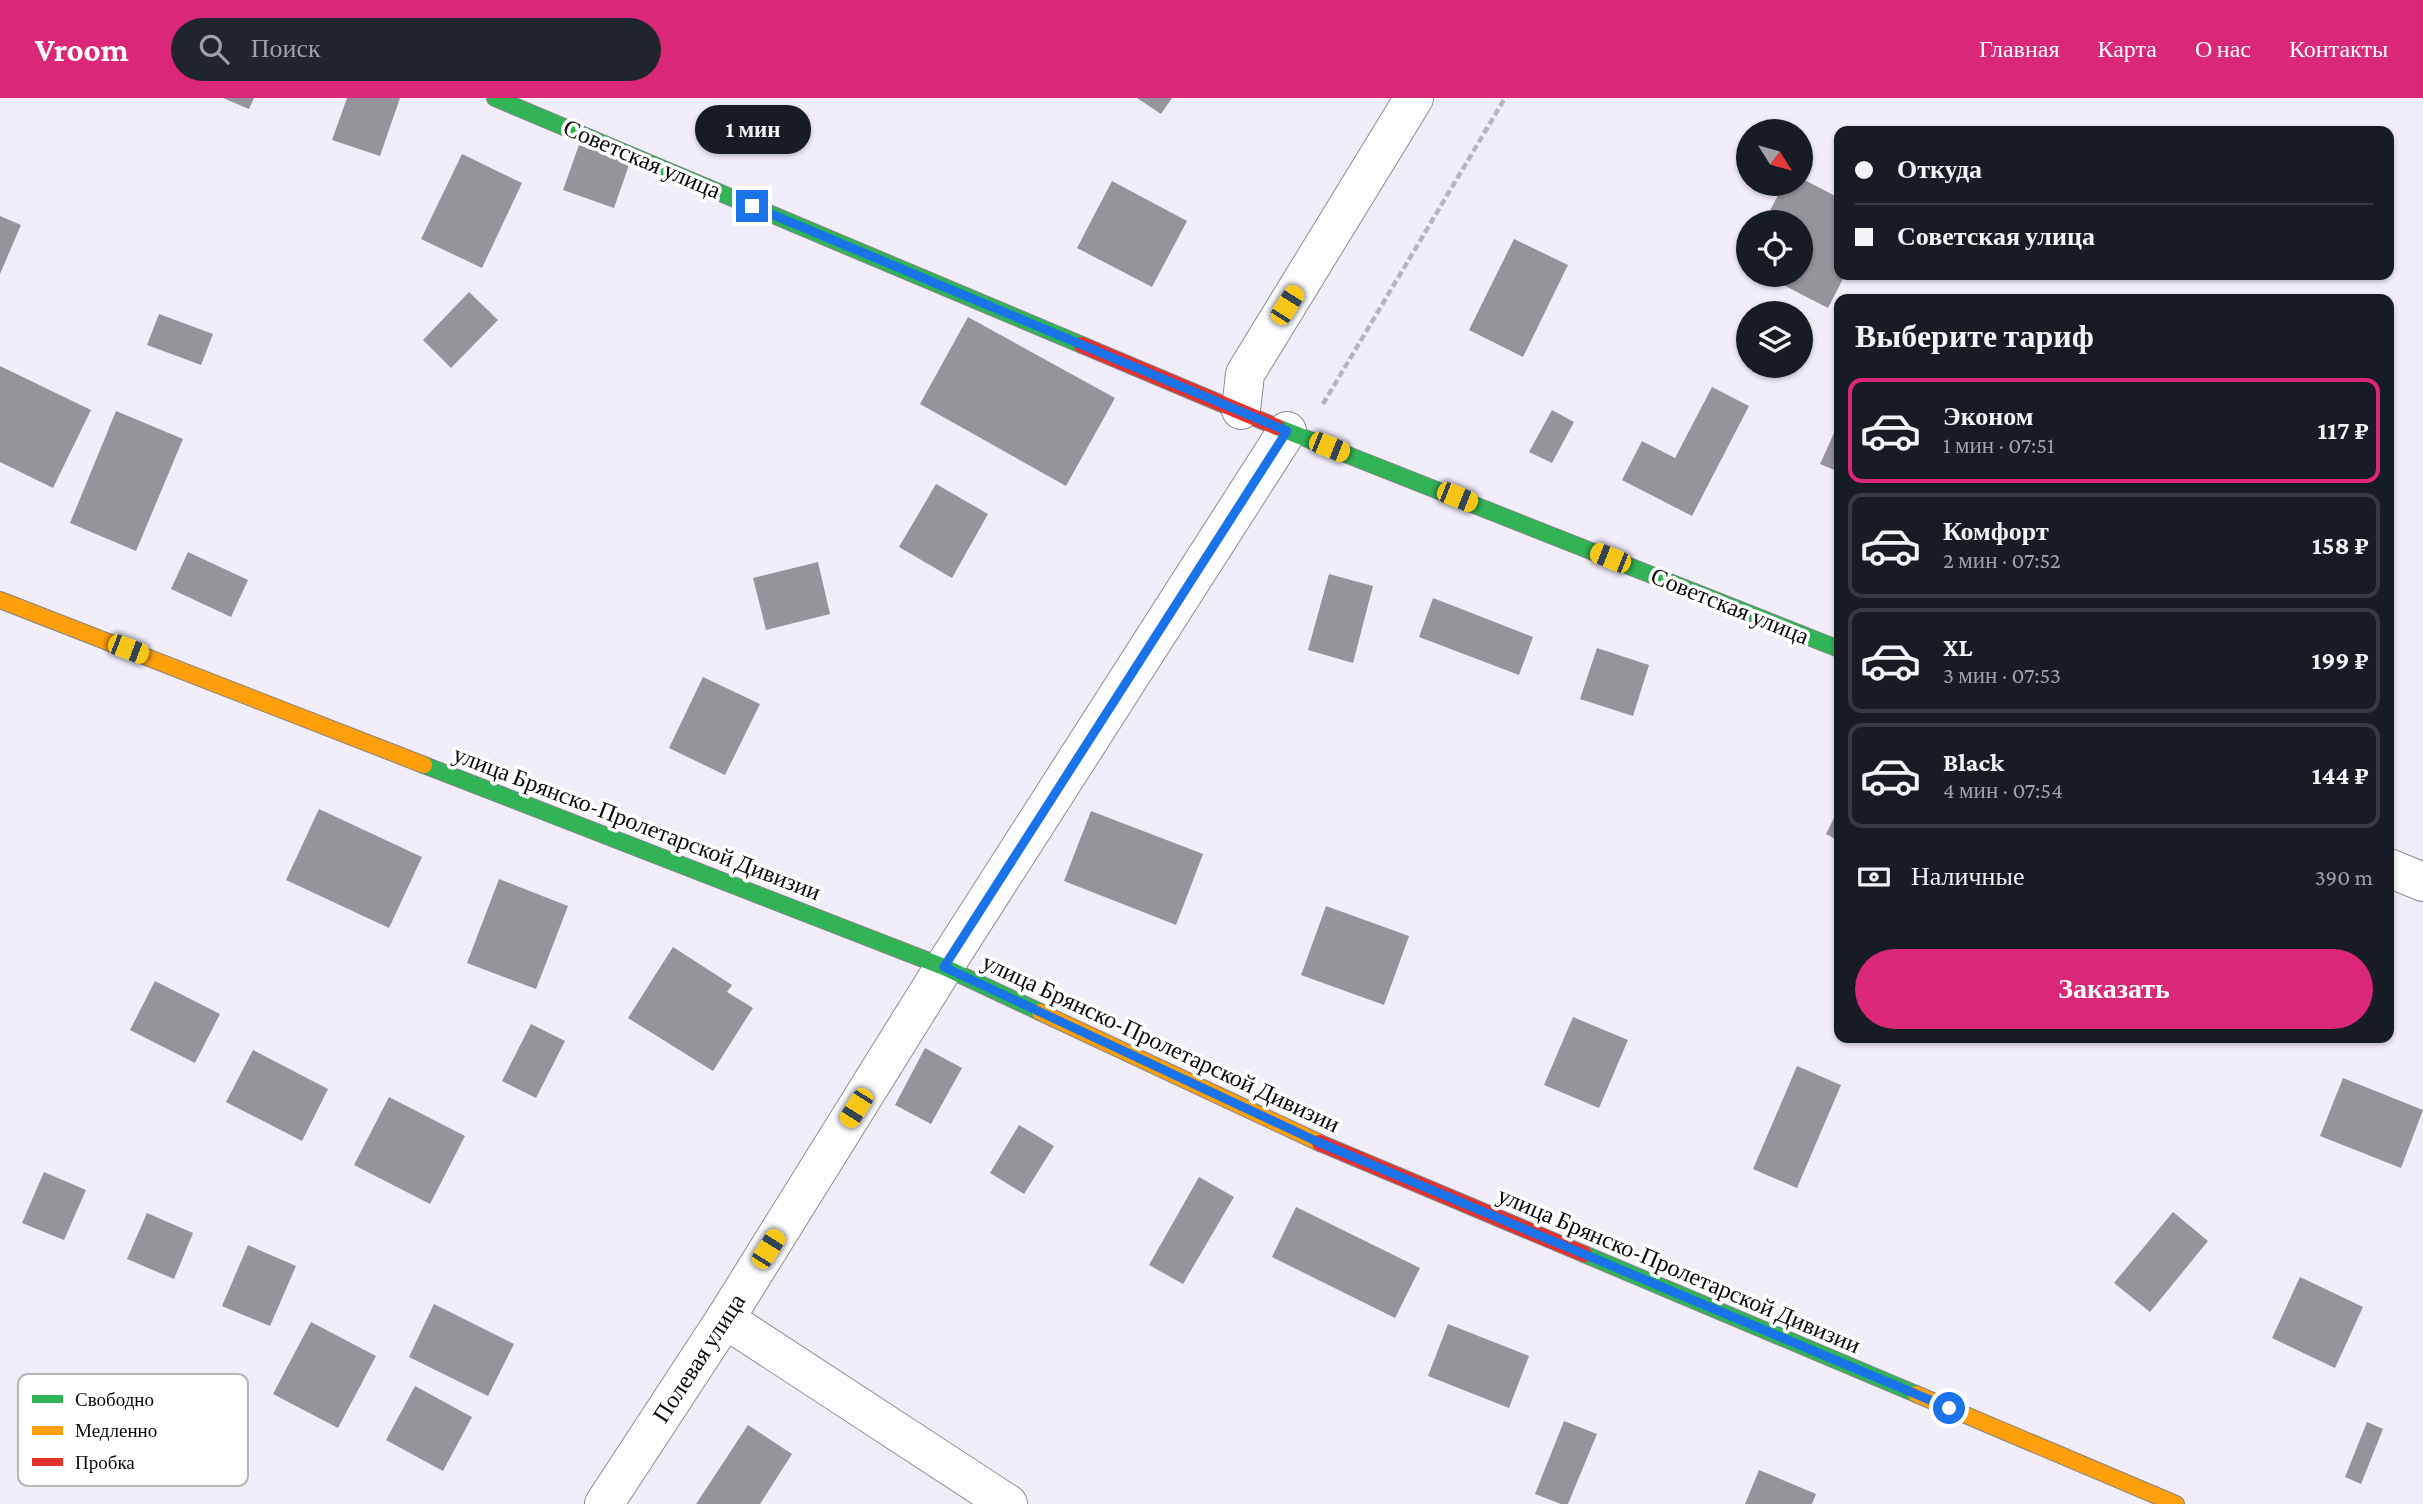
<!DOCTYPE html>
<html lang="ru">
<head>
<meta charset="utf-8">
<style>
  body { margin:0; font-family:"Crimson Pro",serif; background:#20242c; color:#f1f3f6; height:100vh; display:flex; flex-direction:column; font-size:26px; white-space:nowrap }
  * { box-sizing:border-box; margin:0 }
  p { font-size:23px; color:#9ea1a6 }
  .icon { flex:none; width:38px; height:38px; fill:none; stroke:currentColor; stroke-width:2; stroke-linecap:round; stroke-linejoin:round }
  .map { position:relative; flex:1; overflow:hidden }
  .sheet { position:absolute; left:1834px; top:196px; width:560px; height:749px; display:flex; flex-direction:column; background:#171b24; border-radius:14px; box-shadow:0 2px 5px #0004 }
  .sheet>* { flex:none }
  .banner { position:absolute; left:1834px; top:28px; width:560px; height:154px; border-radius:14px; box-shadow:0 2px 5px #0004; display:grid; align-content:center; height:154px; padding:0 21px; background:#171b24 }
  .needle { width:46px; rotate:127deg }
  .fabs { position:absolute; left:1736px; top:21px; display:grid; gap:14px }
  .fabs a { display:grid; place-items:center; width:77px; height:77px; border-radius:50%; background:#171b24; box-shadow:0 2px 5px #0004; font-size:35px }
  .end { position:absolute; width:32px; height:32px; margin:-16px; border:9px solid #1a73e8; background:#fff; box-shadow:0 0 0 4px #fff }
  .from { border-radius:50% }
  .bubble { position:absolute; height:49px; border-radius:24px; background:#171b24; box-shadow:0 2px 5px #0004; font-size:23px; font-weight:700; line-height:49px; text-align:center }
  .car { position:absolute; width:21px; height:42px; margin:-21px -10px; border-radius:9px; box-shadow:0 0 5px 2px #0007; background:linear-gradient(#f5c518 24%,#345 0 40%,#f5c518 0 76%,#345 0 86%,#f5c518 0) }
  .banner b { display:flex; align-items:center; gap:24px; height:66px; font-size:26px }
  .banner b+b { border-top:2px solid #363941 }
  .banner i { width:18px; height:18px; background:#f1f3f6 }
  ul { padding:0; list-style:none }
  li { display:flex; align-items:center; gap:21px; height:105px; margin:0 14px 10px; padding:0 7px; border:4px solid #363941; border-radius:14px }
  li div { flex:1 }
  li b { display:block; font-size:26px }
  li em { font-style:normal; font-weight:700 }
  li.active { border-color:#db2777 }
  li>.icon { width:63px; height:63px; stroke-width:1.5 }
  h2 { padding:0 21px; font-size:32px; line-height:84px }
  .pay { display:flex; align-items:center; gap:18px; height:77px; padding:0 21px; font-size:26px }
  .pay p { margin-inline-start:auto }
  .action { display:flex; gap:14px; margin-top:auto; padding:14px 21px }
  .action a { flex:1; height:80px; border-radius:42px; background:#db2777; color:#fff; font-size:28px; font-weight:700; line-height:80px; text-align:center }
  header { display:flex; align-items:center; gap:42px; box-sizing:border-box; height:98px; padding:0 35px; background:#db2777; color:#fff }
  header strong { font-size:33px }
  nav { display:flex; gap:38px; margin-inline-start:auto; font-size:24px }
  .search { width:490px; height:63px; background:#20242c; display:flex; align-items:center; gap:18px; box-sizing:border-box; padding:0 24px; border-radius:38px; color:#9ea1a6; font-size:26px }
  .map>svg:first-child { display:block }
  .building { fill:#96949b }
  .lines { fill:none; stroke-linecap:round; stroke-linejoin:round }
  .street-casing { stroke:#8e8d92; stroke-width:40 }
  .fast-casing { stroke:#858388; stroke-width:18 }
  .slow-casing { stroke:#858388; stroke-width:18 }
  .jam-casing { stroke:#858388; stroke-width:18 }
  .path { stroke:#b6b5b7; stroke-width:4.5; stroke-dasharray:7 3.5; stroke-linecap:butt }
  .street { stroke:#fdfcfe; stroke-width:38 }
  .fast { stroke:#30b455; stroke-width:16 }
  .slow { stroke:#ff9f0a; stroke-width:16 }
  .jam { stroke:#e5322d; stroke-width:16 }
  .route { stroke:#1a73e8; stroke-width:9 }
  .labels { text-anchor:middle; stroke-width:7; stroke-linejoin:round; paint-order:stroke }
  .street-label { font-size:24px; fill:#0a0a0a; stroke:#fff }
  .key { fill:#fff; stroke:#b6b6b6; stroke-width:2 }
  .key-label { font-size:19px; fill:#0a0a0a }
</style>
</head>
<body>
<header>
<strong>Vroom</strong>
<div class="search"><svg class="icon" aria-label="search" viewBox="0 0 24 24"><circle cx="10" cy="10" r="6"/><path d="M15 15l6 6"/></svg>Поиск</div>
<nav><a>Главная</a><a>Карта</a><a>О нас</a><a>Контакты</a></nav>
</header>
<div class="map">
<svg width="2423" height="1406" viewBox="0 0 2423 1406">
  <rect width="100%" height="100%" fill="#f1eef9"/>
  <g class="building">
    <polygon points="223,0 254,0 249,11"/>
    <polygon points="347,0 400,0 380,58 332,42"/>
    <polygon points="1137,0 1172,0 1161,16"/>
    <polygon points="579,47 630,64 614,110 563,92"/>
    <polygon points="462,56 522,85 482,170 421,141"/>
    <polygon points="1801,80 1839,100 1839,177 1845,177 1828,210 1764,177 1801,177 1801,124 1764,124 1784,86 1801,86"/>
    <polygon points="1112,83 1187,123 1152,189 1077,150"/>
    <polygon points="0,118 21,127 0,176"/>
    <polygon points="1514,141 1568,167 1523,259 1469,232"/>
    <polygon points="469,194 498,222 451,270 423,242"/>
    <polygon points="159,216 213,236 201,267 147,247"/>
    <polygon points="968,219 1115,300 1066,388 920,306"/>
    <polygon points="0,268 91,312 53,390 0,364"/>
    <polygon points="1712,289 1749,308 1692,418 1622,382 1642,343 1675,360"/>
    <polygon points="1552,312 1574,324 1552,365 1529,354"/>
    <polygon points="116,313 183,341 136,453 70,425"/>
    <polygon points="1839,324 1839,374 1820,366"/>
    <polygon points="936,386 988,416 952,480 899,449"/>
    <polygon points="188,454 248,482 231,519 171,491"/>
    <polygon points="818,464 830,516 766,532 753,480"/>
    <polygon points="1329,476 1373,488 1353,565 1308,552"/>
    <polygon points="1433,500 1533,539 1519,577 1419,539"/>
    <polygon points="1597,550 1649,567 1633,618 1580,601"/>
    <polygon points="703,579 760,606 725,677 669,650"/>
    <polygon points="1839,710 1839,743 1826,736"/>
    <polygon points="319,711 422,759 389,830 286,782"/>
    <polygon points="1091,713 1203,756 1176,827 1064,783"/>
    <polygon points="499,781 568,808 536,891 467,865"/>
    <polygon points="1326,808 1409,838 1384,907 1301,877"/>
    <polygon points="673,849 732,887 727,894 753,910 713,973 628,920"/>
    <polygon points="155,883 220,916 195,965 130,932"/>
    <polygon points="1573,919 1628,942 1599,1010 1544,987"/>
    <polygon points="531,926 565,943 536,1000 502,983"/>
    <polygon points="925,950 962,970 931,1026 895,1007"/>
    <polygon points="253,952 328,991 302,1043 226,1004"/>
    <polygon points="1797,968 1841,987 1797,1090 1753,1071"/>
    <polygon points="2343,980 2423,1012 2401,1070 2320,1038"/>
    <polygon points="389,999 465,1038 430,1106 354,1067"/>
    <polygon points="1019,1027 1054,1048 1024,1096 990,1075"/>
    <polygon points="44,1074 86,1092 64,1142 22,1125"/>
    <polygon points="1199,1079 1234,1099 1183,1186 1149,1167"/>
    <polygon points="1296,1109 1420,1170 1395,1220 1272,1159"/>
    <polygon points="2173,1114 2208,1143 2150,1214 2114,1185"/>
    <polygon points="147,1115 193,1135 174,1181 127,1161"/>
    <polygon points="248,1147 296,1168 270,1228 222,1208"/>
    <polygon points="2300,1179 2363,1209 2335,1270 2272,1240"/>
    <polygon points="434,1206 514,1246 488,1298 409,1259"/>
    <polygon points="311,1224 376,1258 338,1330 273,1296"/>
    <polygon points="1448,1226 1529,1258 1509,1310 1428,1278"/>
    <polygon points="415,1288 472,1319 443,1373 386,1342"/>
    <polygon points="1564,1323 1597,1336 1568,1406 1561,1406 1535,1396"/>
    <polygon points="2367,1324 2383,1331 2361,1386 2345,1379"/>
    <polygon points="748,1327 792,1356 760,1406 696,1406"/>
    <polygon points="1759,1372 1816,1396 1812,1406 1745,1406"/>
  </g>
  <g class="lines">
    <defs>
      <g id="street">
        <polyline points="1241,312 1245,276 1414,0"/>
        <polyline points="2389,770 2423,784"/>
        <polyline points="725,1221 1008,1406"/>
        <polyline points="604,1406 725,1221 944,869 1287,333"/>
      </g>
      <g id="fast">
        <polyline points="495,0 1082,247"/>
        <polyline points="1277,329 1839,551"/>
        <polyline points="424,667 944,869 1040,914"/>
        <polyline points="1584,1156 1916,1296"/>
      </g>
      <g id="slow">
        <polyline points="0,502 424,667"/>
        <polyline points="1040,914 1320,1045"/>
        <polyline points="1916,1296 2176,1406"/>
      </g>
      <g id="jam">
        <polyline points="1082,247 1277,329"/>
        <polyline points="1320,1045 1584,1156"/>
      </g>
    </defs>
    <use href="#street" class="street-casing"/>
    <use href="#fast" class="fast-casing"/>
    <use href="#slow" class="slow-casing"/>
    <use href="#jam" class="jam-casing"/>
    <polyline class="path" points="1323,306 1505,0"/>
    <use href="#street" class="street"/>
    <use href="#fast" class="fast"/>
    <use href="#slow" class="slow"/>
    <use href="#jam" class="jam"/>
  </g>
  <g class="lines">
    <polyline class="route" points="752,108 1287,333 944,869 1318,1044 1949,1310"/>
  </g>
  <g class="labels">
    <g class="street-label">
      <text transform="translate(642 61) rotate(23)" y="8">Советская улица</text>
      <text transform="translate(1730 508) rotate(22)" y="8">Советская улица</text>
      <text transform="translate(637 725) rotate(21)" y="8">улица Брянско-Пролетарской Дивизии</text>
      <text transform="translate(1161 945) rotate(25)" y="8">улица Брянско-Пролетарской Дивизии</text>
      <text transform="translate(1679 1172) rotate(23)" y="8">улица Брянско-Пролетарской Дивизии</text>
      <text transform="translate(699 1260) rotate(-57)" y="8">Полевая улица</text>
    </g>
  </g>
  <rect x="18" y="1276" width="230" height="112" rx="10" class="key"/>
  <rect x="32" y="1297" width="31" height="8" fill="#30b455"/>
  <rect x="32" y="1328" width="31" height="9" fill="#ff9f0a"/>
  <rect x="32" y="1360" width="31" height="8" fill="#e5322d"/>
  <g class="key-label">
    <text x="75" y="1308">Свободно</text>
    <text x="75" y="1339">Медленно</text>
    <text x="75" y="1371">Пробка</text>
  </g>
</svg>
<div class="fabs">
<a><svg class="needle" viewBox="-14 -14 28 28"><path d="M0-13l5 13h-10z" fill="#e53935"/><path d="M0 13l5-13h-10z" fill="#9ea1a6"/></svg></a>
<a><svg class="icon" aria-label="locate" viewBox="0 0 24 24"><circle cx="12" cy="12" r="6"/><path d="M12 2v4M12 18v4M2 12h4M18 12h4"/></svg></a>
<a><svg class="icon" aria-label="layers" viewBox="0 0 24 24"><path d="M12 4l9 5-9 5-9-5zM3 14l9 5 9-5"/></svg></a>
</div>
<i class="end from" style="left:1949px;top:1310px"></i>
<i class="end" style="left:752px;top:108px"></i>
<div class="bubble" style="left:695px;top:7px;width:116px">1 мин</div>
<i class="car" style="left:1287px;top:207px;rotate:32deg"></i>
<i class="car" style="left:1329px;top:349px;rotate:112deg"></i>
<i class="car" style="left:1457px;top:399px;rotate:112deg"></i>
<i class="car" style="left:1610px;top:460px;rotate:292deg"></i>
<i class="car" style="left:128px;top:551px;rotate:111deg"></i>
<i class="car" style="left:856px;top:1010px;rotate:212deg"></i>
<i class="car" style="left:768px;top:1151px;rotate:32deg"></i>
<div class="banner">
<b><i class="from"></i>Откуда</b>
<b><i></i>Советская улица</b>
</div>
<section class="sheet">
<h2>Выберите тариф</h2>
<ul>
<li class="active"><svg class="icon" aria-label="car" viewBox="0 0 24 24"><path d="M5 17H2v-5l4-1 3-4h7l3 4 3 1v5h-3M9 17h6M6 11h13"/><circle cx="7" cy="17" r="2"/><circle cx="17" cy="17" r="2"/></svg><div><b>Эконом</b><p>1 мин · 07:51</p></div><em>117 ₽</em></li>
<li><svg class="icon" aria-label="car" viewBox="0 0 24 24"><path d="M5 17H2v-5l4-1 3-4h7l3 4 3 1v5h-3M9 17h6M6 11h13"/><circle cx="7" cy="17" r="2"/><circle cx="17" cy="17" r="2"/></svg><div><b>Комфорт</b><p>2 мин · 07:52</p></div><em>158 ₽</em></li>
<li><svg class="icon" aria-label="car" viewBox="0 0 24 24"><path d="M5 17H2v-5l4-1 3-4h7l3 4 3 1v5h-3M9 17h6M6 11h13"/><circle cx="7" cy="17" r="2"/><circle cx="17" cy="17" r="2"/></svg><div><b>XL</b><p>3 мин · 07:53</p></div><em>199 ₽</em></li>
<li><svg class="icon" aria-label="car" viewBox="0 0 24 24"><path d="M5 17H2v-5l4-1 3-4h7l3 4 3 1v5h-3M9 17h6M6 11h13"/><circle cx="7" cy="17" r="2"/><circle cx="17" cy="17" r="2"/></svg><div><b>Black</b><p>4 мин · 07:54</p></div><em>144 ₽</em></li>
</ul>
<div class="pay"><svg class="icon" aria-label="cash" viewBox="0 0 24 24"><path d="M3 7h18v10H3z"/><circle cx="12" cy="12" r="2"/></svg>Наличные<p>390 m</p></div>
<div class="action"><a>Заказать</a></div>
</section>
</div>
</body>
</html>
